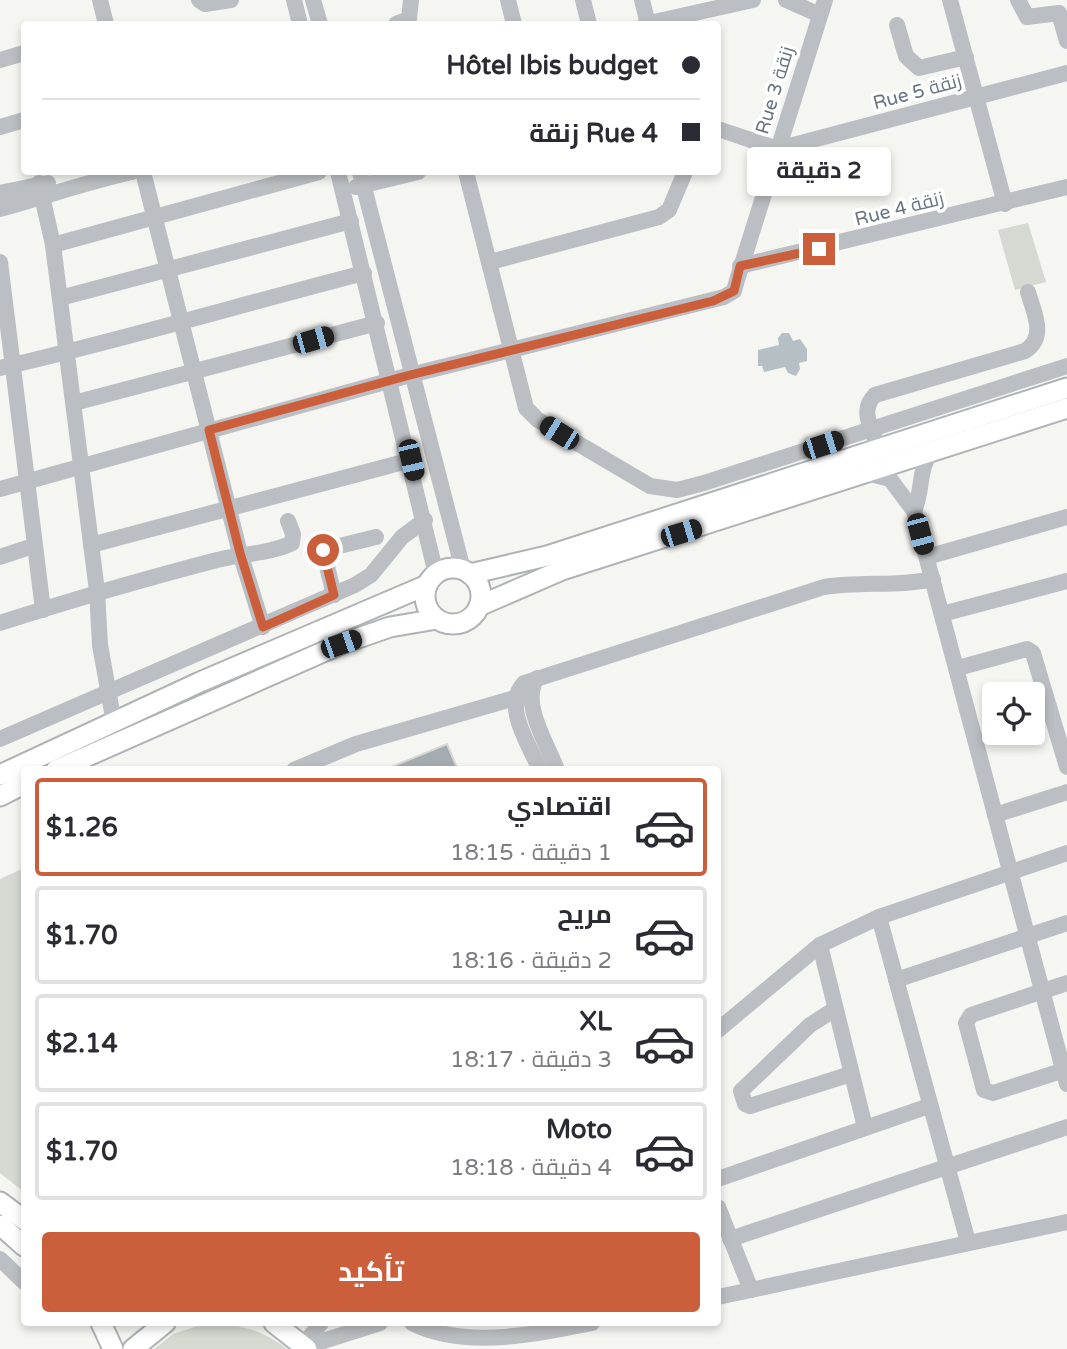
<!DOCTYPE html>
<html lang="ar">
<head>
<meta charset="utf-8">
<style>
  body { margin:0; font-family:"Varela Round",Cairo,sans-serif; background:#f7f7f7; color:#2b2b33; direction:rtl; height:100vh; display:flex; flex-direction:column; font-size:26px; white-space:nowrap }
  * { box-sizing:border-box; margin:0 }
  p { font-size:23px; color:#7c7c81 }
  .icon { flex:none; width:38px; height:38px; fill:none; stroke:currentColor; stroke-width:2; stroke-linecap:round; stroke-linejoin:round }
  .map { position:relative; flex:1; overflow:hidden; direction:ltr }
  .panel { position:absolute; left:21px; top:766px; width:700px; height:560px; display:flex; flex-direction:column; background:#fff; border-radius:7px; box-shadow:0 4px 10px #0003; direction:rtl }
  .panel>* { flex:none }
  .hud { position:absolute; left:21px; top:21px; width:700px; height:154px; border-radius:7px; box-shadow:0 4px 10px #0003; direction:rtl; display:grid; align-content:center; height:154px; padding:0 21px; background:#fff }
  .buttons { position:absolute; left:982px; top:682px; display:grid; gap:14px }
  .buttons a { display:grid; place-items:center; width:63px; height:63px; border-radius:7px; background:#fff; box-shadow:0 4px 10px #0003; font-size:35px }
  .end { position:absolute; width:32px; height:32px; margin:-16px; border:9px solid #cc5f3b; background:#fff; box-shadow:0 0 0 4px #fff }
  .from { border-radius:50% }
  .bubble { position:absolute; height:49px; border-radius:7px; background:#fff; box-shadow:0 4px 10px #0003; font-size:23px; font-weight:700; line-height:49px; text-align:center; direction:rtl }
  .car { position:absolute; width:21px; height:42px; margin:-21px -10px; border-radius:9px; box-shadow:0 0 5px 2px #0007; background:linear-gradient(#222 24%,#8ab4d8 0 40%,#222 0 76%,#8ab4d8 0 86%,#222 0) }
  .hud b { display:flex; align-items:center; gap:24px; height:66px; font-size:26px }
  .hud b+b { border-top:2px solid #e1e1e2 }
  .hud i { width:18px; height:18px; background:#2b2b33 }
  ul { padding:12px 0 0; list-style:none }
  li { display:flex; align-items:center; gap:21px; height:98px; margin:0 14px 10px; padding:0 7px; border:4px solid #e1e1e2; border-radius:7px }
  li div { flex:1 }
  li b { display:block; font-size:26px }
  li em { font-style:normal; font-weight:700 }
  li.current { border-color:#cc5f3b }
  li>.icon { width:63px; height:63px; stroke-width:1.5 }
  .action { display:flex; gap:14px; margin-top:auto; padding:14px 21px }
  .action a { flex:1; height:80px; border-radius:7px; background:#cc5f3b; color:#fff; font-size:28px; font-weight:700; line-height:80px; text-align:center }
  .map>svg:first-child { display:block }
  .green { fill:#d5d9d2 }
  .water { fill:#b6c0c4 }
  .building { fill:#a5acb0; stroke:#d7d7d5; stroke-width:2 }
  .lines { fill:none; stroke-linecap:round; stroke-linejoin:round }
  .major-casing { stroke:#afb3b6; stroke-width:23 }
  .minor { stroke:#bbbec2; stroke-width:16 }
  .major { stroke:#fff; stroke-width:19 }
  .route { stroke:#cc5f3b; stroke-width:9 }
  .labels { text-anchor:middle; stroke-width:7; stroke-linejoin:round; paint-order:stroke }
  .street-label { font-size:19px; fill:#68757f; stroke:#fff }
</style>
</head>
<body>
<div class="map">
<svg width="1067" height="1349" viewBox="0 0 1067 1349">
  <rect width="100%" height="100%" fill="#f5f5f2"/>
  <g class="green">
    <polygon points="1028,223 1046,282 1015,290 998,230"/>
    <polygon points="24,868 24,1192 0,1173 0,879"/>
    <path d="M204,1324C237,1324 260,1328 287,1349H154L173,1334Z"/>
  </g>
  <polygon class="water" points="782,333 789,333 793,341 800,339 807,349 807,361 799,363 800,369 796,376 788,373 785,367 764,372 762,366 758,366 758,350 779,345 778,338"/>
  <polygon class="building" points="447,744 458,770 384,770"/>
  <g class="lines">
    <defs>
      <g id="major">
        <circle cx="453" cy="596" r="28"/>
        <polyline points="470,574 547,556 1067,388"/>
        <polyline points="479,606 562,570 1067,408"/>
        <polyline points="56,770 341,644 390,627 437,619"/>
        <polyline points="0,775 200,682 427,585"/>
        <polyline points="0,796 24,784"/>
        <polyline points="0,1202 24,1220"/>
        <polyline points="0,1225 24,1246"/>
        <polyline points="101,1323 113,1349"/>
        <polyline points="274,1323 307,1349"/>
        <polyline points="133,1349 165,1323"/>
      </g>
    </defs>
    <use href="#major" class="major-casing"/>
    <g class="minor">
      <polyline points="100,0 106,24"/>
      <polyline points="199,0 205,4 231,0"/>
      <polyline points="294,0 300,24"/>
      <polyline points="313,0 320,24"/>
      <polyline points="508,0 514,24"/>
      <polyline points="583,0 589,24"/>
      <polyline points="642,0 648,24"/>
      <polyline points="786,0 820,15"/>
      <polyline points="950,0 1005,204"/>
      <polyline points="1018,0 1027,17 1059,13 1067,41"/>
      <polyline points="396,24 409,19 411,0"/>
      <polyline points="645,24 753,0"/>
      <polyline points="897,25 906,56 919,68 966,57"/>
      <polyline points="0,60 24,53"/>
      <polyline points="0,127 24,120"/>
      <polyline points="718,129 778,149 1067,73"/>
      <polyline points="143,172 240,553 263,627"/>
      <polyline points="338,172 436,574"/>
      <polyline points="360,172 463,570"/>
      <polyline points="466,172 526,408 538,420 650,486 677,490 704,483 1067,366"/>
      <polyline points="39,183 53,245 97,591 100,645 114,723"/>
      <polyline points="356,187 418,172"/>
      <polyline points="0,193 48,183"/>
      <path d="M0,209C44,197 87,182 132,172"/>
      <polyline points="53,245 319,172"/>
      <polyline points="0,262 43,610"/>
      <polyline points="490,262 659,217 669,210 685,172"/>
      <polyline points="740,266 1067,187"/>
      <polyline points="60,298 351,221"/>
      <path d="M0,368C122,340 243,304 364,273"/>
      <polyline points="74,403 377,323"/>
      <path d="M875,439C869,423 861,409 875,395L1025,351C1047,337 1034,313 1028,292"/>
      <polyline points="866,473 890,479 914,511 1067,1084"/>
      <polyline points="0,489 410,375 724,297 734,291 737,280 825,0"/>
      <path d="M914,511C924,489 917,467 934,449"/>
      <polyline points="91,545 411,460"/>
      <polyline points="0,557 33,546"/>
      <polyline points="927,557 1067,517"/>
      <polyline points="334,595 323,550 376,537"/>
      <polyline points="942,614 1067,581"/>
      <path d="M0,623C71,600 141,580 213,561C237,554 270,554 292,543L293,534L288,521"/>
      <polyline points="958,668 1027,649 1033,653 1067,767"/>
      <path d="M537,678C520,703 548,745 557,770"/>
      <polyline points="0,739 355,585 371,575 402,537 425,520"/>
      <polyline points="294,770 356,744 515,698"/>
      <path d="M540,770C530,746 502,706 524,683L824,587C861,581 898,587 933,579"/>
      <polyline points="995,815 1067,792"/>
      <polyline points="879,917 968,1242"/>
      <polyline points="820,945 865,1127"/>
      <polyline points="896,980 1067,923"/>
      <polyline points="1067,983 971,1015 966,1023 984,1090 993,1093 1067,1069"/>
      <polyline points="835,1009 810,1025 741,1091 745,1104 750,1106 851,1074"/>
      <polyline points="718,1030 820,945 879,917 1067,853"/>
      <polyline points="718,1179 929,1106"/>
      <polyline points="718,1207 751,1290"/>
      <polyline points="730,1239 1067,1127"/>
      <polyline points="0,1259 24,1282"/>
      <polyline points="718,1297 1067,1222"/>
      <path d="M412,1323C464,1349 533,1335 592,1323"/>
      <polyline points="303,1345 321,1323"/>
      <polyline points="310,1349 323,1341 380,1323"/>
    </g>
    <use href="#major" class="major"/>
  </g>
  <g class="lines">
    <polyline class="route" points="323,550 334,595 263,627 240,553 209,430 410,375 713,301 734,291 740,266 819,249"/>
  </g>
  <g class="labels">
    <g class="street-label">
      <text transform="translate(774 90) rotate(-73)" y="7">Rue 3 زنقة</text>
      <text transform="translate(917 91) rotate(-15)" y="7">Rue 5 زنقة</text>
      <text transform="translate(899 208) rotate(-14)" y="7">Rue 4 زنقة</text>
    </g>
  </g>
</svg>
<div class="buttons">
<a><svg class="icon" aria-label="locate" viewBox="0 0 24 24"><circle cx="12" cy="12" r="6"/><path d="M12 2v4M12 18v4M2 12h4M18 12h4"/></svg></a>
</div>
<i class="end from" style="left:323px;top:550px"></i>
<i class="end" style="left:819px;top:249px"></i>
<div class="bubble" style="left:747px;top:147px;width:144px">2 دقيقة</div>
<i class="car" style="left:313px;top:340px;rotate:74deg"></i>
<i class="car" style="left:559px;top:433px;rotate:302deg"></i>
<i class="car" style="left:823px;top:445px;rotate:72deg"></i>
<i class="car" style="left:411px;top:460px;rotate:167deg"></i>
<i class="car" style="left:681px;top:533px;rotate:73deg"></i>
<i class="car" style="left:920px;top:534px;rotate:165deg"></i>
<i class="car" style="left:341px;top:644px;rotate:71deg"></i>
<div class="hud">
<b><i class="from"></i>Hôtel Ibis budget</b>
<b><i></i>Rue 4 زنقة</b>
</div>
<section class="panel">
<ul>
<li class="current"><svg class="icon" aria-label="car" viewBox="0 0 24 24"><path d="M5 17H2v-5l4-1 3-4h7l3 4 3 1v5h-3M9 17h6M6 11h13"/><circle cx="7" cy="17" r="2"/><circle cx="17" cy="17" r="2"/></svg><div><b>اقتصادي</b><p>1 دقيقة · 18:15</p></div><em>$1.26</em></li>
<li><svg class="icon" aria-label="car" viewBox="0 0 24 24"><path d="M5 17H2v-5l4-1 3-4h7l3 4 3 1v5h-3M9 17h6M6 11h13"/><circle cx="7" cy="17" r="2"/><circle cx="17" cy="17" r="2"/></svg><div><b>مريح</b><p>2 دقيقة · 18:16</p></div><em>$1.70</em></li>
<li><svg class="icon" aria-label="car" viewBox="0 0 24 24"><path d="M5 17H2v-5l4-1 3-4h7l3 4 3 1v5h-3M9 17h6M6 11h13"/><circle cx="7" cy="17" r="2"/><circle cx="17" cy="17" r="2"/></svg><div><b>XL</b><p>3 دقيقة · 18:17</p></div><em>$2.14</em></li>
<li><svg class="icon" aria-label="car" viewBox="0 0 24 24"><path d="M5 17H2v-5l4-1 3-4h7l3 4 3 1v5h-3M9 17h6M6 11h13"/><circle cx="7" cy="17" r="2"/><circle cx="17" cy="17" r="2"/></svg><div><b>Moto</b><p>4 دقيقة · 18:18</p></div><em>$1.70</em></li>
</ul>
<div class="action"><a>تأكيد</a></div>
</section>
</div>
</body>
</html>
